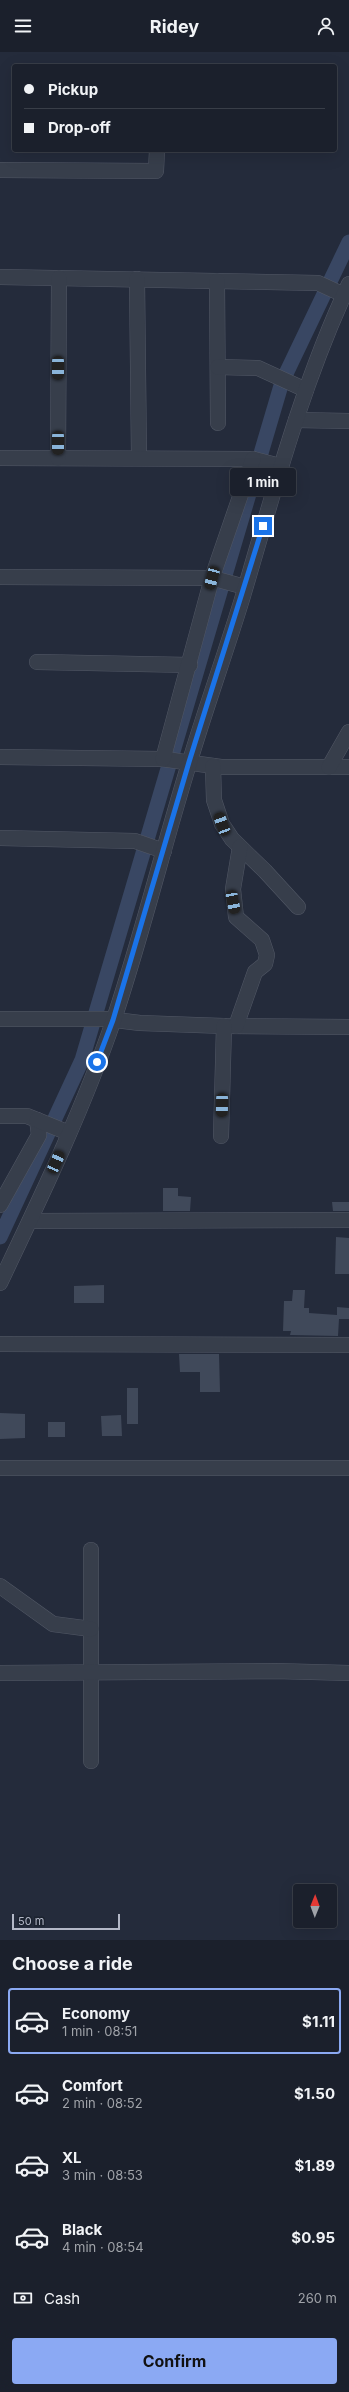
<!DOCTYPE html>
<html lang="en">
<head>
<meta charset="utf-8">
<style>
  body { margin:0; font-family:Inter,sans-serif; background:#282d38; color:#f1f3f6; height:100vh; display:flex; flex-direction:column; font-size:15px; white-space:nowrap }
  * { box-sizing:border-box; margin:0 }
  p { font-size:13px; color:#a0a3a9 }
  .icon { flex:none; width:22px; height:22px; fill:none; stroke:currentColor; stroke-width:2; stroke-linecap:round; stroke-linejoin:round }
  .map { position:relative; height:1888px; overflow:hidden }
  .sheet { display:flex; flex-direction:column; background:#1b202c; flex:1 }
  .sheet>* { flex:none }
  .hud { position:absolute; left:12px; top:12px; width:325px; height:88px; border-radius:4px; box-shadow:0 4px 16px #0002,0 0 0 1px #393e48; display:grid; align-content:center; height:88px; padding:0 12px; background:#1b202c }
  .needle { width:26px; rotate:1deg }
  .buttons { position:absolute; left:293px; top:1832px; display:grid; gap:8px }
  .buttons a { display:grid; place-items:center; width:44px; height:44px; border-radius:4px; background:#1b202c; box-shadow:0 4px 16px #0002,0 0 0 1px #393e48; font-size:20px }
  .scale { position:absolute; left:12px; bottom:10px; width:108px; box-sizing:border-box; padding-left:4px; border:2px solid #b3b8c7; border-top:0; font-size:11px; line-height:14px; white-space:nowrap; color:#b3b8c7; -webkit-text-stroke:3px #1c2330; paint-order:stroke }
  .end { position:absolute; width:18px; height:18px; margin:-9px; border:5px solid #1a73e8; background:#fff; box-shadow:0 0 0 2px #fff }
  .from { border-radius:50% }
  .bubble { position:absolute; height:28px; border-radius:4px; background:#1b202c; box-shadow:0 4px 16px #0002,0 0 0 1px #393e48; font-size:13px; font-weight:700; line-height:28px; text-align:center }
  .car { position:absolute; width:12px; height:24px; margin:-12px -6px; border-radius:5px; box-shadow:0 0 3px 1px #0007; background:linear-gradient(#222 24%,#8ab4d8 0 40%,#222 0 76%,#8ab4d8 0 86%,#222 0) }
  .hud b { display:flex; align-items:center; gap:14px; height:38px; font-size:15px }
  .hud b+b { border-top:1px solid #393e48 }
  .hud i { width:10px; height:10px; background:#f1f3f6 }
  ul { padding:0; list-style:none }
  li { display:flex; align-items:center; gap:12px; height:66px; margin:0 8px 6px; padding:0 4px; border:2px solid transparent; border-radius:4px }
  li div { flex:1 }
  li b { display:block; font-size:15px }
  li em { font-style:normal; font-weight:700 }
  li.active { border-color:#8ba9f3 }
  li>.icon { width:36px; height:36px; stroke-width:1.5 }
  h2 { padding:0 12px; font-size:18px; line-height:48px }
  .pay { display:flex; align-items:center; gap:10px; height:44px; padding:0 12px; font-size:15px }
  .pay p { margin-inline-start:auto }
  .action { display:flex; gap:8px; margin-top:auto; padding:8px 12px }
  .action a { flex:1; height:46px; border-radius:4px; background:#8ba9f3; color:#111; font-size:16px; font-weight:700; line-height:46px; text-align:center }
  header { display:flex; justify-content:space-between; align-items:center; height:52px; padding:0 12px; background:#1b202c; font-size:18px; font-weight:700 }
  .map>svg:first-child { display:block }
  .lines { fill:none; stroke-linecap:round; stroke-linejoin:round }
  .canal { stroke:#394763; stroke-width:15 }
  .building { fill:#40495a }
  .street-casing { stroke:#525866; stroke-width:16 }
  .street { stroke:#373e4b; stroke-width:15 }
  .route { stroke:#1a73e8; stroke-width:5 }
</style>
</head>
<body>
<header><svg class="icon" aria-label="menu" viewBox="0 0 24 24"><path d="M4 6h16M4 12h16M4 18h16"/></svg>Ridey<svg class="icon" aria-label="person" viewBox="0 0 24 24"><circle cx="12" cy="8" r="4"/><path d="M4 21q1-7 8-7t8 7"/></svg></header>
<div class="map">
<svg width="349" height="1888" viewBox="0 0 349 1888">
  <rect width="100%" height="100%" fill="#242b3b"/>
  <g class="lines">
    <polyline class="canal" points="0,1185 82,1008 282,330 349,190"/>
  </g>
  <g class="building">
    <polygon points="163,1136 178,1136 178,1144 191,1145 190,1159 163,1159"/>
    <polygon points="332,1150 349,1150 349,1159 333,1159"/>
    <polygon points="336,1185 349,1186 349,1222 335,1222"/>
    <polygon points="104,1233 104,1251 74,1251 74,1234"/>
    <polygon points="293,1238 305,1238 304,1256 309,1256 309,1261 337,1263 337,1255 349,1256 349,1267 339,1267 338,1284 290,1283 291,1279 283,1279 284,1249 292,1249"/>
    <polygon points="179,1302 219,1302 220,1340 200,1340 200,1320 180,1320"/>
    <rect x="127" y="1336" width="11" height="36"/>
    <polygon points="0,1361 25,1362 25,1386 0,1387"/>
    <polygon points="121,1363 122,1384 102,1384 101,1364"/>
    <rect x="48" y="1370" width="17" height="15"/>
  </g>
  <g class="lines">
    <defs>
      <g id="street">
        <polyline points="0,118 156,119 157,98"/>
        <polyline points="0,225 318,231 344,243 349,243"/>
        <polyline points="137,227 139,406"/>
        <polyline points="217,229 218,371"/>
        <polyline points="218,315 258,316 306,338"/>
        <polyline points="296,368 349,369"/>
        <polyline points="0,406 253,407 280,414"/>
        <polyline points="58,406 59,226"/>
        <polyline points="0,525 212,526 245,535"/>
        <polyline points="37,610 190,613"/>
        <polyline points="0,705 163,707 221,715 349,715"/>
        <polyline points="163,707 212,526 253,407"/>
        <polyline points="213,714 214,748 222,772 232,787 265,819 298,855"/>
        <polyline points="329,715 349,680"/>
        <polyline points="0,786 135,789 164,799"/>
        <polyline points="0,967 107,967 140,971 224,974 349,975"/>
        <polyline points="236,974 255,920 265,912 267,903 262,888 236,865 233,837 240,795"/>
        <polyline points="0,1064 27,1064 37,1068 39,1083 0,1153"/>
        <polyline points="37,1068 69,1081"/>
        <polyline points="221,1084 224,974"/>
        <polyline points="30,1169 349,1168"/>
        <path d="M0,1231C41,1145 83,1058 114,967C142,883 163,796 189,712C206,655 226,600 243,544C274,439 302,332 349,232"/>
        <polyline points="0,1292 349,1293"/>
        <polyline points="0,1416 349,1416"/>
        <polyline points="91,1498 91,1709"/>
        <polyline points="0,1534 53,1572 91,1577"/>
        <polyline points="0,1621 275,1619 349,1621"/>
      </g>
    </defs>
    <use href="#street" class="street-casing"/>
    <use href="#street" class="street"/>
  </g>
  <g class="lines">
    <polyline class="route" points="97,1010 113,968 189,710 263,474"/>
  </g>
</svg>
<div class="buttons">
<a><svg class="needle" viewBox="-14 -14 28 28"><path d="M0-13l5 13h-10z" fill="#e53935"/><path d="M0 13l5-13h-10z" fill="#a0a3a9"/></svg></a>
</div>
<div class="scale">50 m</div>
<i class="end from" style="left:97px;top:1010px"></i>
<i class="end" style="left:263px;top:474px"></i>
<div class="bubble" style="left:230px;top:416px;width:66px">1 min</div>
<i class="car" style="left:58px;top:316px;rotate:180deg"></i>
<i class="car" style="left:58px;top:391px;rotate:180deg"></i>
<i class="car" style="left:212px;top:526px;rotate:195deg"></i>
<i class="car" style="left:222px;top:772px;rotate:340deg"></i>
<i class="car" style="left:233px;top:850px;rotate:169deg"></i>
<i class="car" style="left:222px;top:1053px;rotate:181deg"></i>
<i class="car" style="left:56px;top:1110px;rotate:24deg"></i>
<div class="hud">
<b><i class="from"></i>Pickup</b>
<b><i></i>Drop-off</b>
</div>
</div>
<section class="sheet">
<h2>Choose a ride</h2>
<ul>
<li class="active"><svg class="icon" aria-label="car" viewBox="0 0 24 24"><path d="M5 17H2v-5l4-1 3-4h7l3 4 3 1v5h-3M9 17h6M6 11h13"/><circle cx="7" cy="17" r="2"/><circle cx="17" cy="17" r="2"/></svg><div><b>Economy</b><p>1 min · 08:51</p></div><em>$1.11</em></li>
<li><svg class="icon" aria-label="car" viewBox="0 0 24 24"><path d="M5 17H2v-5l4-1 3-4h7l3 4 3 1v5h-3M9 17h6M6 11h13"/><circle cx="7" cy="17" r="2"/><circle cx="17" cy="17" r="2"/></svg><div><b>Comfort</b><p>2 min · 08:52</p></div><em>$1.50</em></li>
<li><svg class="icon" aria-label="car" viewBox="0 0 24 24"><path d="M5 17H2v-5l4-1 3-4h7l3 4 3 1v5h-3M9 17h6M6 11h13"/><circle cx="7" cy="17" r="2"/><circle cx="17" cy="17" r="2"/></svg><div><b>XL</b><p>3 min · 08:53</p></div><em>$1.89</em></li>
<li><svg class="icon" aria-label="car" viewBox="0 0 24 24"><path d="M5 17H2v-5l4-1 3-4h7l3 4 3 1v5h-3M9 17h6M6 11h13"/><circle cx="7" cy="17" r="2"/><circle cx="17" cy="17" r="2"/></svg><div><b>Black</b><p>4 min · 08:54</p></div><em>$0.95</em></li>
</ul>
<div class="pay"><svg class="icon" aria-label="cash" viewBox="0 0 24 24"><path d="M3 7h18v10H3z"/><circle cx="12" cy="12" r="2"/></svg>Cash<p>260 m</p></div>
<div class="action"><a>Confirm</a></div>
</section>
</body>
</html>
